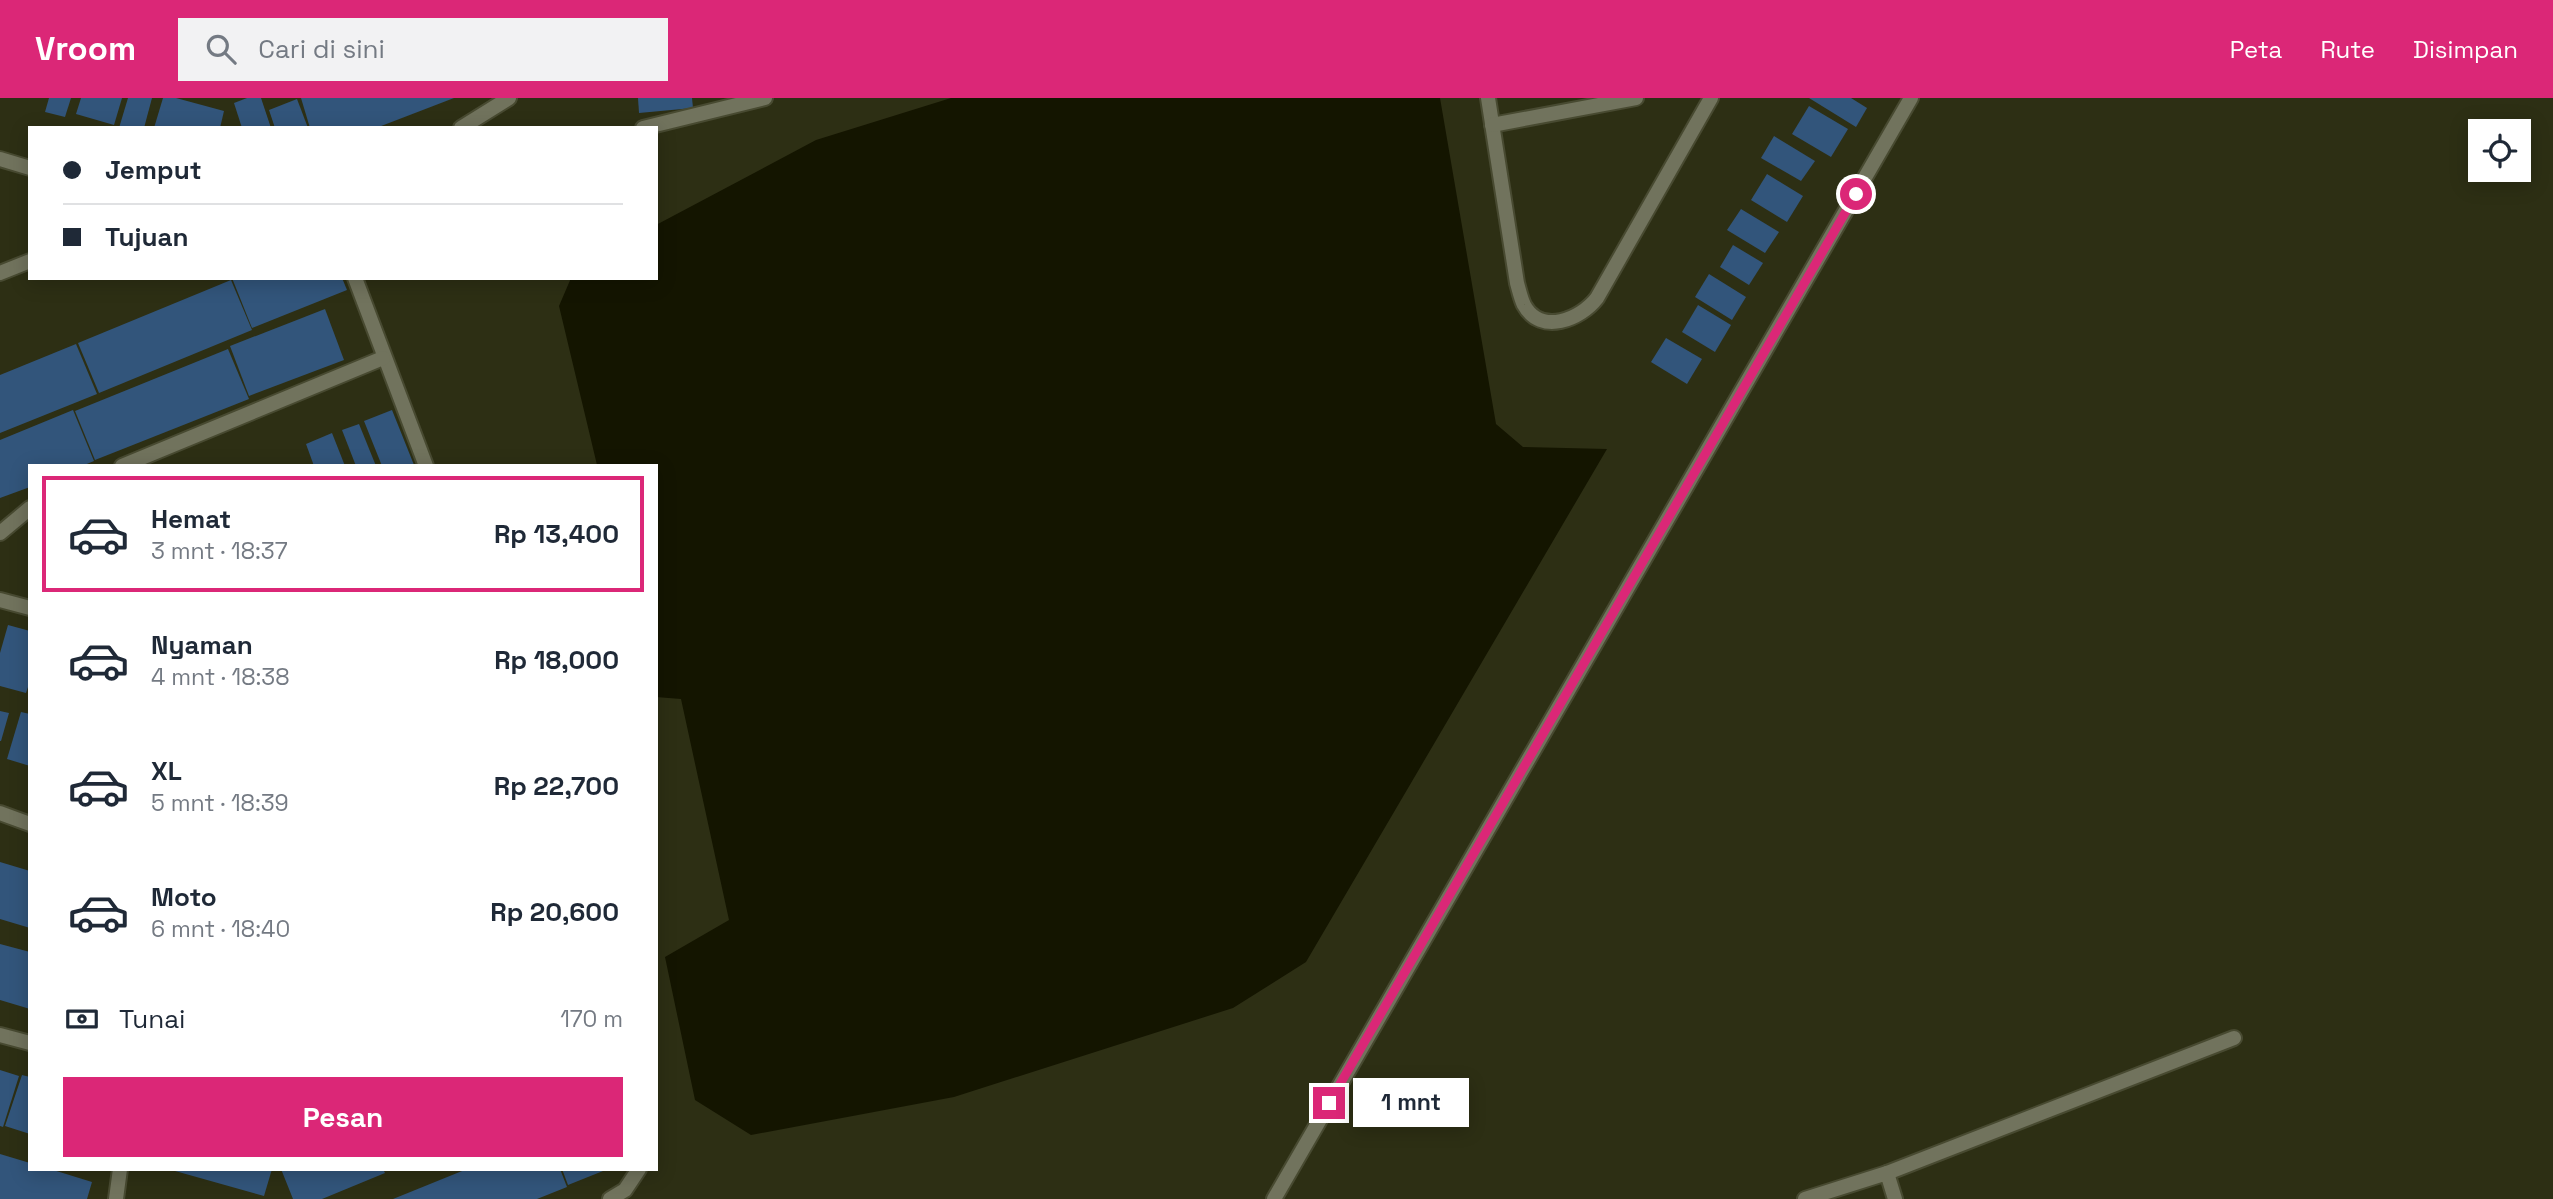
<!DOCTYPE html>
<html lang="id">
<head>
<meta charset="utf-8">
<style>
  body { margin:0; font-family:"Space Grotesk",sans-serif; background:#f2f2f3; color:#1f2937; height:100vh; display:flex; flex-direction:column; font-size:26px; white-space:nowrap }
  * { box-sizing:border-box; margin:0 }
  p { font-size:23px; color:#747a83 }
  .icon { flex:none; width:38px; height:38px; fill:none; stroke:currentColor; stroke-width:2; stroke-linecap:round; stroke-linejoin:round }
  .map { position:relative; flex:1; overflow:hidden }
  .details { position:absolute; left:28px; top:366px; width:630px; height:707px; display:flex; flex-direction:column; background:#fff; border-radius:0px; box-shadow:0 4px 18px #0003 }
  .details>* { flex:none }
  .top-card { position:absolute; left:28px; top:28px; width:630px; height:154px; border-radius:0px; box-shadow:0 4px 18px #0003; display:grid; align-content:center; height:154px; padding:0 35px; background:#fff }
  .tools { position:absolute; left:2468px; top:21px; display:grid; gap:14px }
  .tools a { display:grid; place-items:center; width:63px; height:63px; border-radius:0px; background:#fff; box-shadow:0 4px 18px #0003; font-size:35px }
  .end { position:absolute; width:32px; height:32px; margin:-16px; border:9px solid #db2777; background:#fff; box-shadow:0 0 0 4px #fff }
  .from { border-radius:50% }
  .bubble { position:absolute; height:49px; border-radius:0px; background:#fff; box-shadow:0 4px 18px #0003; font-size:23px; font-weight:700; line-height:49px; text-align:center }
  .top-card b { display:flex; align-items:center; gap:24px; height:66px; font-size:26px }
  .top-card b+b { border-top:2px solid #e0e1e3 }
  .top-card i { width:18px; height:18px; background:#1f2937 }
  ul { padding:12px 0 0; list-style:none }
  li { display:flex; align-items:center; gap:21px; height:116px; margin:0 14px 10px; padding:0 21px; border:4px solid transparent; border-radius:0px }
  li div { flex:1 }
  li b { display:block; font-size:26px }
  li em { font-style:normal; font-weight:700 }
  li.active { border-color:#db2777 }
  li>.icon { width:63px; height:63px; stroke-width:1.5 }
  .pay { display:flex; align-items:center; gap:18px; height:77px; padding:0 35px; font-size:26px }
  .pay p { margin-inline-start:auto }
  .action { display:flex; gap:14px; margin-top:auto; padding:14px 35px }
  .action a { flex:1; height:80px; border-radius:0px; background:#db2777; color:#fff; font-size:28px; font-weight:700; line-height:80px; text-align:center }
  header { display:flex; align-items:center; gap:42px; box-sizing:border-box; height:98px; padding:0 35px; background:#db2777; color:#fff }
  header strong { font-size:33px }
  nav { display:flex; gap:38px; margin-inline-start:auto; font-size:24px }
  .search { width:490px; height:63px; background:#f2f2f3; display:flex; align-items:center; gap:18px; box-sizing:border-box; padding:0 24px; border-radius:0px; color:#747a83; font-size:26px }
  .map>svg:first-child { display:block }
  .water { fill:#141500 }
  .building { fill:#32557b }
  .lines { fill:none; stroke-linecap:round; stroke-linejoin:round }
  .minor-casing { stroke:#484a31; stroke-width:18 }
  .minor { stroke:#71735d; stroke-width:14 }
  .route { stroke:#db2777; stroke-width:9 }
</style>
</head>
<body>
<header>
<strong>Vroom</strong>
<div class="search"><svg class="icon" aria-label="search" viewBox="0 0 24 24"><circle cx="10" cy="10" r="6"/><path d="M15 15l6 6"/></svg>Cari di sini</div>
<nav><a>Peta</a><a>Rute</a><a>Disimpan</a></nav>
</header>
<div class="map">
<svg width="2553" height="1101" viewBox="0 0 2553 1101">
  <rect width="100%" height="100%" fill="#2d2f14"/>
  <polygon class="water" points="951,0 1440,0 1496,326 1523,349 1607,351 1306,864 1233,910 954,999 751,1037 695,1002 665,859 729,822 681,601 656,599 656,368 597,367 559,208 571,180 656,180 656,127 816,42"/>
  <g class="building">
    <polygon points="49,0 71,0 65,19 45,14"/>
    <polygon points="81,0 122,0 114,27 76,16"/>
    <polygon points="128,0 152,0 144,30 119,30"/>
    <polygon points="163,0 176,0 224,13 220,30 154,30"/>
    <polygon points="247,0 261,0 271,30 242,30 234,5"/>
    <polygon points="301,0 454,0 376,30 310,30"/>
    <polygon points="638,0 692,0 693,10 639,15"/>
    <polygon points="1809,0 1851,0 1867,10 1856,29"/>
    <polygon points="297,1 308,30 275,30 269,12"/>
    <polygon points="1809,8 1848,31 1831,59 1792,36"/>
    <polygon points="1774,38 1815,63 1801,83 1761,60"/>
    <polygon points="1767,76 1803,98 1787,124 1751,102"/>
    <polygon points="1741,111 1779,134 1765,155 1727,132"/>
    <polygon points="1733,147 1763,165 1749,187 1720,169"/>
    <polygon points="1709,176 1746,199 1732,222 1695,199"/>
    <polygon points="232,180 342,180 347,192 252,230"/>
    <polygon points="231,182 252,232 99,295 78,245"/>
    <polygon points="1698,207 1731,227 1715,254 1682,234"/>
    <polygon points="325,211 344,262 249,298 230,248"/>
    <polygon points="1666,240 1702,261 1687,286 1651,264"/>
    <polygon points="76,246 97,296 0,335 0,277"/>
    <polygon points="228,251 249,301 95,362 75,313"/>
    <polygon points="73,312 94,363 82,368 30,368 30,389 0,400 0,342"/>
    <polygon points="392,312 414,367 412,368 382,368 364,323"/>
    <polygon points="359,326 376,368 356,368 342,332"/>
    <polygon points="332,335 345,368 314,368 306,346"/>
    <polygon points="8,527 30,533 30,583 26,595 0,588 0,555"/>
    <polygon points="0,613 9,615 1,643 0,643"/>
    <polygon points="21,614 30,616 30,668 7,661"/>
    <polygon points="0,764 30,773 30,830 0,821"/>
    <polygon points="0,846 30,854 30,911 0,902"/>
    <polygon points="0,972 19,978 3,1029 0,1028"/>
    <polygon points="22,977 30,979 30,1036 5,1028"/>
    <polygon points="0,1056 30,1065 30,1071 50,1071 92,1084 87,1101 0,1101"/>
    <polygon points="168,1071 272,1071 264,1098"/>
    <polygon points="281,1071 383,1071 385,1075 322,1101 293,1101"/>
    <polygon points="467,1071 560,1071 567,1089 537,1101 393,1101"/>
    <polygon points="562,1071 608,1071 568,1087"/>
  </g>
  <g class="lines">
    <defs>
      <g id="minor">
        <path d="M1488,0L1517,185C1519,192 1521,201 1524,207C1541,238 1581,221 1597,200L1711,0"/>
        <polyline points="1492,27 1636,0"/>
        <polyline points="461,30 509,0"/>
        <polyline points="643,30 765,0"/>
        <polyline points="0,61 30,70"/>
        <polyline points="0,175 30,163"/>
        <polyline points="355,180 426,368"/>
        <polyline points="122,368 383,260"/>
        <polyline points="0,435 30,410"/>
        <polyline points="0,502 30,510"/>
        <polyline points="0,715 30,726"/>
        <polyline points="0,937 30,945"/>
        <polyline points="1887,1075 2234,940"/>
        <polyline points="116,1101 120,1071"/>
        <polyline points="610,1101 625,1092 639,1071"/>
        <polyline points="1274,1101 1911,0"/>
        <polyline points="1805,1101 1887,1075 1895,1101"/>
      </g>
    </defs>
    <use href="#minor" class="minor-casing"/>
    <use href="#minor" class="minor"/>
  </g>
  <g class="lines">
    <polyline class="route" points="1329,1005 1856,96"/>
  </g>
</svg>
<div class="tools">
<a><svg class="icon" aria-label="locate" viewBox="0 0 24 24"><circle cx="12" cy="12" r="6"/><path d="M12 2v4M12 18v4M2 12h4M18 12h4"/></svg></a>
</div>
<i class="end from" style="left:1856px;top:96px"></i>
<i class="end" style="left:1329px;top:1005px"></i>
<div class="bubble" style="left:1353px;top:980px;width:116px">1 mnt</div>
<div class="top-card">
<b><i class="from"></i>Jemput</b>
<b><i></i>Tujuan</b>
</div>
<section class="details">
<ul>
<li class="active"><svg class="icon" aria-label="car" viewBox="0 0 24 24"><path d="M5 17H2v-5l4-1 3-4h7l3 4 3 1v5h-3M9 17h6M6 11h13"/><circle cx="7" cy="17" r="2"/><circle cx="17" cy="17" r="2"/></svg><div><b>Hemat</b><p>3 mnt · 18:37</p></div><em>Rp 13,400</em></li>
<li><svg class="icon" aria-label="car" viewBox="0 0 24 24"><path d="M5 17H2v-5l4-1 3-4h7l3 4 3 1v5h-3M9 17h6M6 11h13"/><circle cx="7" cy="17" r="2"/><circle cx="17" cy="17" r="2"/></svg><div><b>Nyaman</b><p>4 mnt · 18:38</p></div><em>Rp 18,000</em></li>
<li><svg class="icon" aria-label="car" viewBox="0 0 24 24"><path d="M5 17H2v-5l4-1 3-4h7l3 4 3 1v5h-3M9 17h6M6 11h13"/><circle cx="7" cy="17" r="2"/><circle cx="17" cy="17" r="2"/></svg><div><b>XL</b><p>5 mnt · 18:39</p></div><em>Rp 22,700</em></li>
<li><svg class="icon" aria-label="car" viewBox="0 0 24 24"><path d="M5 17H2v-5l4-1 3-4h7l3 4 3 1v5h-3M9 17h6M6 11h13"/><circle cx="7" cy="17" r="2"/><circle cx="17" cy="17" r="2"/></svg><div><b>Moto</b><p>6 mnt · 18:40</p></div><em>Rp 20,600</em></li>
</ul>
<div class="pay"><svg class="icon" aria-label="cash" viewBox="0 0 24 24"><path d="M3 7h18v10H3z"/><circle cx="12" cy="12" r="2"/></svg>Tunai<p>170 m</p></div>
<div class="action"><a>Pesan</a></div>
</section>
</div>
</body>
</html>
